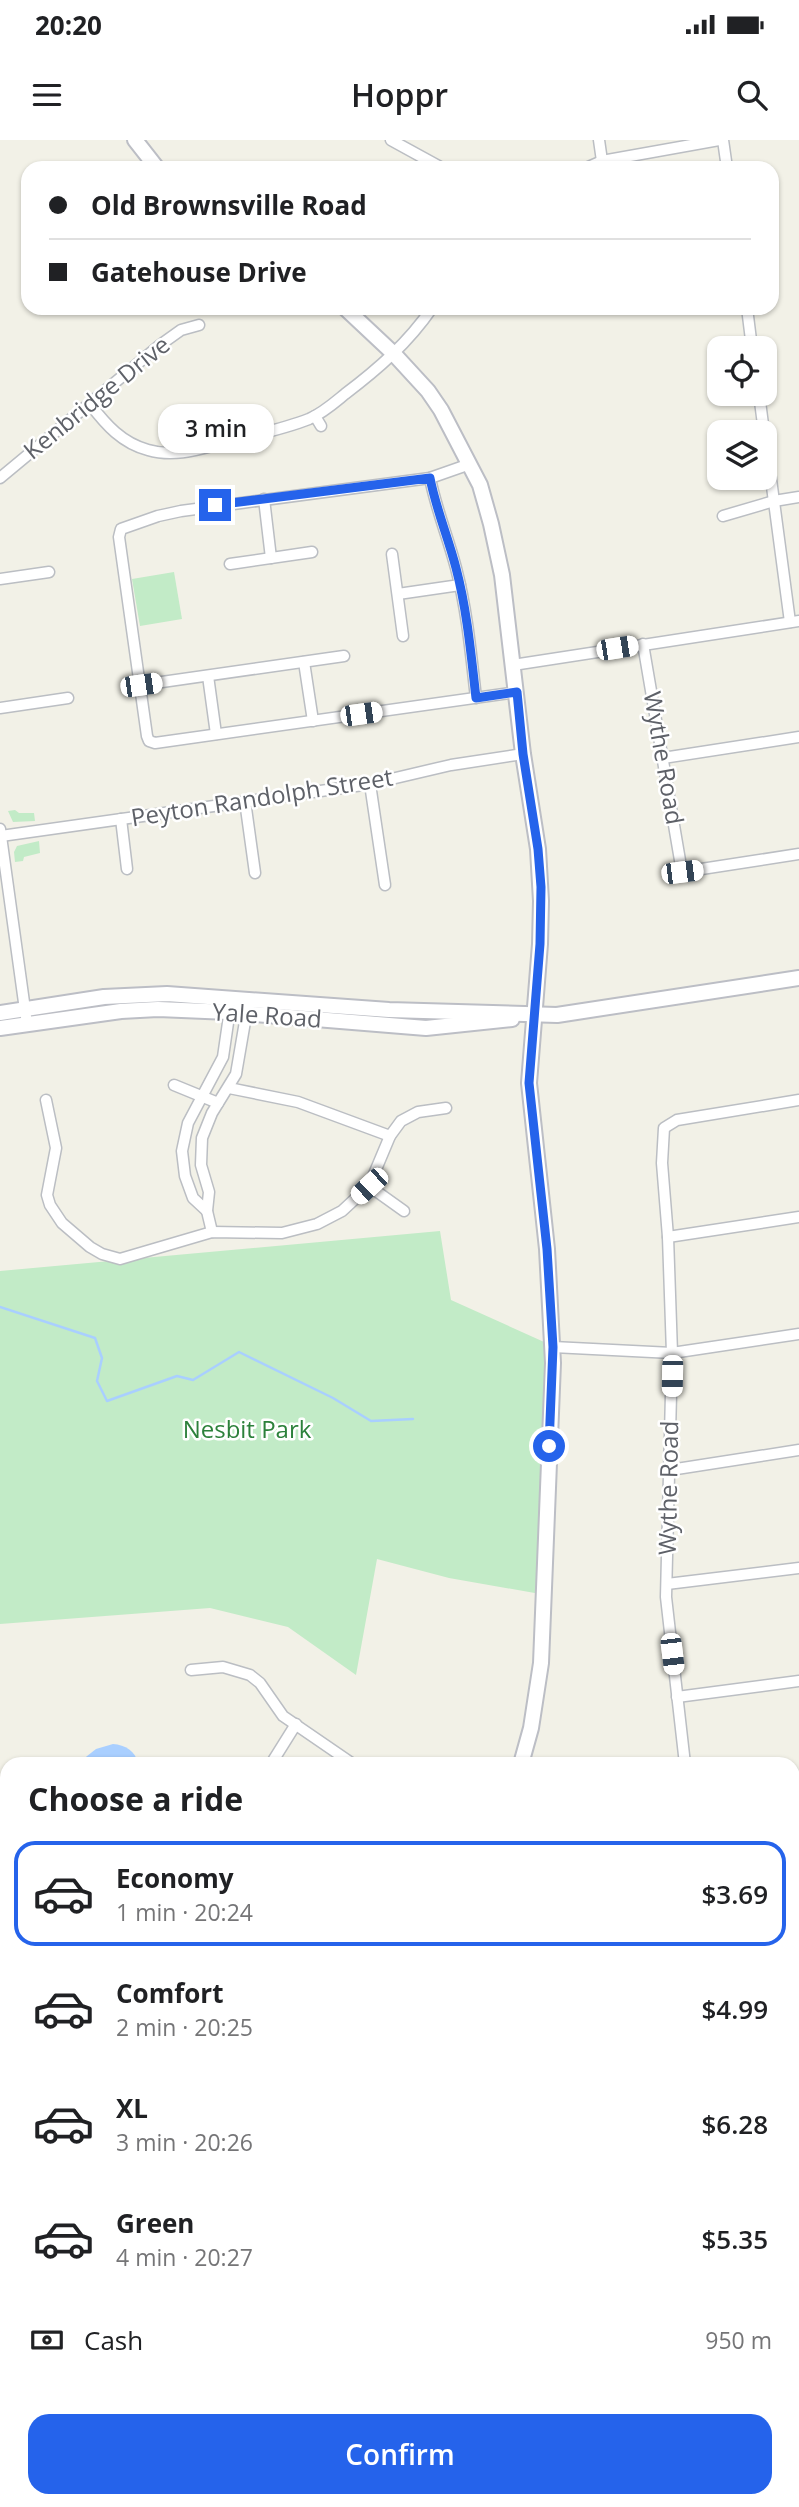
<!DOCTYPE html>
<html lang="en">
<head>
<meta charset="utf-8">
<style>
  body { margin:0; font-family:"Open Sans",sans-serif; background:#f6f6f6; color:#202124; height:100vh; display:flex; flex-direction:column; font-size:26px; white-space:nowrap }
  * { box-sizing:border-box; margin:0 }
  p { font-size:23px; color:#757577 }
  .icon { flex:none; width:38px; height:38px; fill:none; stroke:currentColor; stroke-width:2; stroke-linecap:round; stroke-linejoin:round }
  .map { position:relative; flex:1; overflow:hidden }
  .panel { position:absolute; left:0px; top:1617px; width:800px; height:751px; display:flex; flex-direction:column; background:#fff; border-radius:21px 21px 0 0; box-shadow:0 2px 5px #0004 }
  .panel>* { flex:none }
  .hud { position:absolute; left:21px; top:21px; width:758px; height:154px; border-radius:21px; box-shadow:0 2px 5px #0004; display:grid; align-content:center; height:154px; padding:0 28px; background:#fff }
  .fabs { position:absolute; left:707px; top:196px; display:grid; gap:14px }
  .fabs a { display:grid; place-items:center; width:70px; height:70px; border-radius:14px; background:#fff; box-shadow:0 2px 5px #0004; font-size:35px }
  .end { position:absolute; width:32px; height:32px; margin:-16px; border:9px solid #2563eb; background:#fff; box-shadow:0 0 0 4px #fff }
  .from { border-radius:50% }
  .bubble { position:absolute; height:49px; border-radius:21px; background:#fff; box-shadow:0 2px 5px #0004; font-size:23px; font-weight:600; line-height:49px; text-align:center }
  .car { position:absolute; width:21px; height:42px; margin:-21px -10px; border-radius:9px; box-shadow:0 0 5px 2px #0007; background:linear-gradient(#fff 24%,#345 0 40%,#fff 0 76%,#345 0 86%,#fff 0) }
  .hud b { display:flex; align-items:center; gap:24px; height:66px; font-size:26px }
  .hud b+b { border-top:2px solid #e0e0e0 }
  .hud i { width:18px; height:18px; background:#202124 }
  ul { padding:0; list-style:none }
  li { display:flex; align-items:center; gap:21px; height:105px; margin:0 14px 10px; padding:0 14px; border:4px solid transparent; border-radius:21px }
  li div { flex:1 }
  li b { display:block; font-size:26px }
  li em { font-style:normal; font-weight:600 }
  li.active { border-color:#2563eb }
  li>.icon { width:63px; height:63px; stroke-width:1.5 }
  h2 { padding:0 28px; font-size:32px; line-height:84px }
  .pay { display:flex; align-items:center; gap:18px; height:77px; padding:0 28px; font-size:26px }
  .pay p { margin-inline-start:auto }
  .button { display:flex; gap:14px; margin-top:auto; padding:14px 28px }
  .button a { flex:1; height:80px; border-radius:21px; background:#2563eb; color:#fff; font-size:28px; font-weight:600; line-height:80px; text-align:center }
  .status { display:flex; justify-content:space-between; align-items:center; height:49px; padding:0 35px; background:#fff; direction:ltr }
  .status svg { height:19px; fill:currentColor }
  header { display:flex; justify-content:space-between; align-items:center; height:91px; padding:0 28px; background:#fff; font-size:32px; font-weight:600 }
  .map>svg:first-child { display:block }
  .green { fill:#c2ebc7 }
  .water { fill:#a9cfff }
  .lines { fill:none; stroke-linecap:round; stroke-linejoin:round }
  .stream { stroke:#a9cfff; stroke-width:2.5 }
  .street-casing { stroke:#bbbec3; stroke-width:13 }
  .secondary-casing { stroke:#bcbec5; stroke-width:18 }
  .street { stroke:#fff; stroke-width:10 }
  .secondary { stroke:#fff; stroke-width:14 }
  .route { stroke:#2563eb; stroke-width:9 }
  .labels { text-anchor:middle; stroke-width:5; stroke-linejoin:round; paint-order:stroke }
  .street-label { font-size:24px; fill:#5e6168; stroke:#fff }
  .park-label { font-size:24px; fill:#2c813b; stroke:#fff }
</style>
</head>
<body>
<div class="status"><b>20:20</b><svg viewBox="0 0 49 12"><path d="M0 12V9h3v3zM5 12V6h3v6zM10 12V3h3v9zM15 12V0h3v12zM26 1h20v11H26zM47 4h2v5h-2z"/></svg></div>
<header><svg class="icon" aria-label="menu" viewBox="0 0 24 24"><path d="M4 6h16M4 12h16M4 18h16"/></svg>Hoppr<svg class="icon" aria-label="search" viewBox="0 0 24 24"><circle cx="10" cy="10" r="6"/><path d="M15 15l6 6"/></svg></header>
<div class="map">
<svg width="799" height="2367" viewBox="0 0 799 2367">
  <rect width="100%" height="100%" fill="#f2f1e7"/>
  <g class="green">
    <polygon points="174,432 182,479 140,486 132,439"/>
    <polygon points="15,670 19,673 34,673 35,681 13,682 8,671"/>
    <polygon points="39,701 40,713 24,717 23,721 15,722 14,712 17,706"/>
    <polygon points="440,1091 451,1160 553,1206 546,1455 449,1438 377,1419 356,1535 288,1487 210,1468 0,1484 0,1131"/>
  </g>
  <path class="water" d="M113,1604C125,1605 136,1611 138,1624H77L96,1609Z"/>
  <g class="lines">
    <g class="stream">
      <polyline points="0,1167 95,1198 102,1218 97,1241 107,1261 177,1236 193,1240 239,1212 333,1258 371,1281 413,1279"/>
      <polyline points="0,1773 7,1783"/>
    </g>
    <defs>
      <g id="street">
        <polyline points="391,0 442,28"/>
        <polyline points="599,0 602,21"/>
        <polyline points="723,0 727,28"/>
        <polyline points="586,28 602,21 719,0"/>
        <polyline points="747,168 752,208"/>
        <polyline points="759,254 764,292"/>
        <path d="M90,264C106,285 122,303 148,310C175,318 200,309 227,302C254,295 284,289 309,279C323,273 334,263 345,254C378,229 408,203 432,168"/>
        <polyline points="315,276 321,286"/>
        <polyline points="765,294 790,482"/>
        <polyline points="470,324 430,338 181,371 158,376 121,389 119,397 147,596 149,601 155,603 517,552"/>
        <polyline points="0,338 160,205 181,190 199,185"/>
        <path d="M430,338C436,369 448,397 456,428C467,470 471,514 476,558"/>
        <polyline points="264,359 271,418"/>
        <polyline points="723,376 774,361 799,357"/>
        <polyline points="392,414 403,496"/>
        <polyline points="230,424 312,412"/>
        <polyline points="0,439 49,432"/>
        <polyline points="398,454 460,445"/>
        <polyline points="643,504 682,732 799,714"/>
        <polyline points="304,522 313,581"/>
        <polyline points="513,525 799,481"/>
        <polyline points="208,536 216,594"/>
        <polyline points="141,545 344,516"/>
        <polyline points="0,568 68,558"/>
        <polyline points="663,618 799,597"/>
        <polyline points="370,644 385,745"/>
        <polyline points="245,661 255,733"/>
        <polyline points="121,679 127,729"/>
        <polyline points="0,689 27,884"/>
        <polyline points="1,696 370,644 451,625 523,614"/>
        <polyline points="174,945 218,963"/>
        <polyline points="229,948 298,962 390,996"/>
        <polyline points="46,960 56,1008 47,1055 50,1065 62,1083 90,1107 102,1114 120,1119 212,1092 282,1093 317,1084 342,1071 369,1046 390,996 401,981 418,972 446,968"/>
        <polyline points="369,1046 404,1071"/>
        <polyline points="207,1071 193,1058 185,1036 182,1011 188,983 223,917 230,869"/>
        <polyline points="212,1092 207,1071 209,1052 201,1025 202,998 212,973 236,934 247,870"/>
        <polyline points="668,1097 799,1077"/>
        <polyline points="553,1207 672,1213 799,1194"/>
        <polyline points="670,1330 799,1310"/>
        <polyline points="667,1444 799,1428"/>
        <polyline points="191,1530 223,1527 250,1535 260,1543 283,1576 353,1624"/>
        <polyline points="677,1557 799,1541"/>
        <polyline points="271,1624 296,1584"/>
        <polyline points="685,1624 666,1457 672,1213 668,1097 662,1023 664,988 677,980 799,960"/>
        <polyline points="793,1796 799,1790"/>
        <polyline points="793,2000 799,2003"/>
        <polyline points="793,2139 799,2138"/>
        <polyline points="793,2290 795,2304"/>
        <polyline points="702,2361 705,2367"/>
        <polyline points="137,2367 139,2361"/>
      </g>
      <g id="secondary">
        <polyline points="135,0 157,28"/>
        <polyline points="345,168 394,214 428,251 441,270 480,345 491,384 502,435 523,614 538,709 541,761 540,804 529,943 547,1109 553,1223 541,1523 531,1588 521,1624"/>
        <polyline points="0,873 104,857 167,854 389,870 557,875 799,838"/>
        <polyline points="0,888 121,871 158,869 229,872 426,888 512,879"/>
        <polyline points="793,1657 799,1656"/>
        <polyline points="429,2361 430,2367"/>
        <polyline points="447,2361 448,2367"/>
        <polyline points="311,2367 334,2361"/>
      </g>
    </defs>
    <use href="#street" class="street-casing"/>
    <use href="#secondary" class="secondary-casing"/>
    <use href="#street" class="street"/>
    <use href="#secondary" class="secondary"/>
  </g>
  <g class="lines">
    <path class="route" d="M215,365L430,338C436,369 448,397 456,428C467,470 471,514 476,558L517,552L523,614L538,709L541,747L540,804L529,943L547,1109L553,1207L549,1306"/>
  </g>
  <g class="labels">
    <g class="street-label">
      <text transform="translate(97 258) rotate(-39)" y="8">Kenbridge Drive</text>
      <text transform="translate(663 618) rotate(80)" y="8">Wythe Road</text>
      <text transform="translate(262 658) rotate(-9)" y="8">Peyton Randolph Street</text>
      <text transform="translate(267 876) rotate(4)" y="8">Yale Road</text>
      <text transform="translate(669 1348) rotate(-89)" y="8">Wythe Road</text>
    </g>
    <g class="park-label">
      <text x="247" y="1298">Nesbit Park</text>
    </g>
  </g>
</svg>
<div class="fabs">
<a><svg class="icon" aria-label="locate" viewBox="0 0 24 24"><circle cx="12" cy="12" r="6"/><path d="M12 2v4M12 18v4M2 12h4M18 12h4"/></svg></a>
<a><svg class="icon" aria-label="layers" viewBox="0 0 24 24"><path d="M12 4l9 5-9 5-9-5zM3 14l9 5 9-5"/></svg></a>
</div>
<i class="end from" style="left:549px;top:1306px"></i>
<i class="end" style="left:215px;top:365px"></i>
<div class="bubble" style="left:158px;top:264px;width:116px">3 min</div>
<i class="car" style="left:617px;top:508px;rotate:81deg"></i>
<i class="car" style="left:141px;top:545px;rotate:82deg"></i>
<i class="car" style="left:361px;top:574px;rotate:82deg"></i>
<i class="car" style="left:682px;top:732px;rotate:83deg"></i>
<i class="car" style="left:369px;top:1046px;rotate:227deg"></i>
<i class="car" style="left:672px;top:1236px;rotate:181deg"></i>
<i class="car" style="left:672px;top:1514px;rotate:173deg"></i>
<div class="hud">
<b><i class="from"></i>Old Brownsville Road</b>
<b><i></i>Gatehouse Drive</b>
</div>
<section class="panel">
<h2>Choose a ride</h2>
<ul>
<li class="active"><svg class="icon" aria-label="car" viewBox="0 0 24 24"><path d="M5 17H2v-5l4-1 3-4h7l3 4 3 1v5h-3M9 17h6M6 11h13"/><circle cx="7" cy="17" r="2"/><circle cx="17" cy="17" r="2"/></svg><div><b>Economy</b><p>1 min · 20:24</p></div><em>$3.69</em></li>
<li><svg class="icon" aria-label="car" viewBox="0 0 24 24"><path d="M5 17H2v-5l4-1 3-4h7l3 4 3 1v5h-3M9 17h6M6 11h13"/><circle cx="7" cy="17" r="2"/><circle cx="17" cy="17" r="2"/></svg><div><b>Comfort</b><p>2 min · 20:25</p></div><em>$4.99</em></li>
<li><svg class="icon" aria-label="car" viewBox="0 0 24 24"><path d="M5 17H2v-5l4-1 3-4h7l3 4 3 1v5h-3M9 17h6M6 11h13"/><circle cx="7" cy="17" r="2"/><circle cx="17" cy="17" r="2"/></svg><div><b>XL</b><p>3 min · 20:26</p></div><em>$6.28</em></li>
<li><svg class="icon" aria-label="car" viewBox="0 0 24 24"><path d="M5 17H2v-5l4-1 3-4h7l3 4 3 1v5h-3M9 17h6M6 11h13"/><circle cx="7" cy="17" r="2"/><circle cx="17" cy="17" r="2"/></svg><div><b>Green</b><p>4 min · 20:27</p></div><em>$5.35</em></li>
</ul>
<div class="pay"><svg class="icon" aria-label="cash" viewBox="0 0 24 24"><path d="M3 7h18v10H3z"/><circle cx="12" cy="12" r="2"/></svg>Cash<p>950 m</p></div>
<div class="button"><a>Confirm</a></div>
</section>
</div>
</body>
</html>
